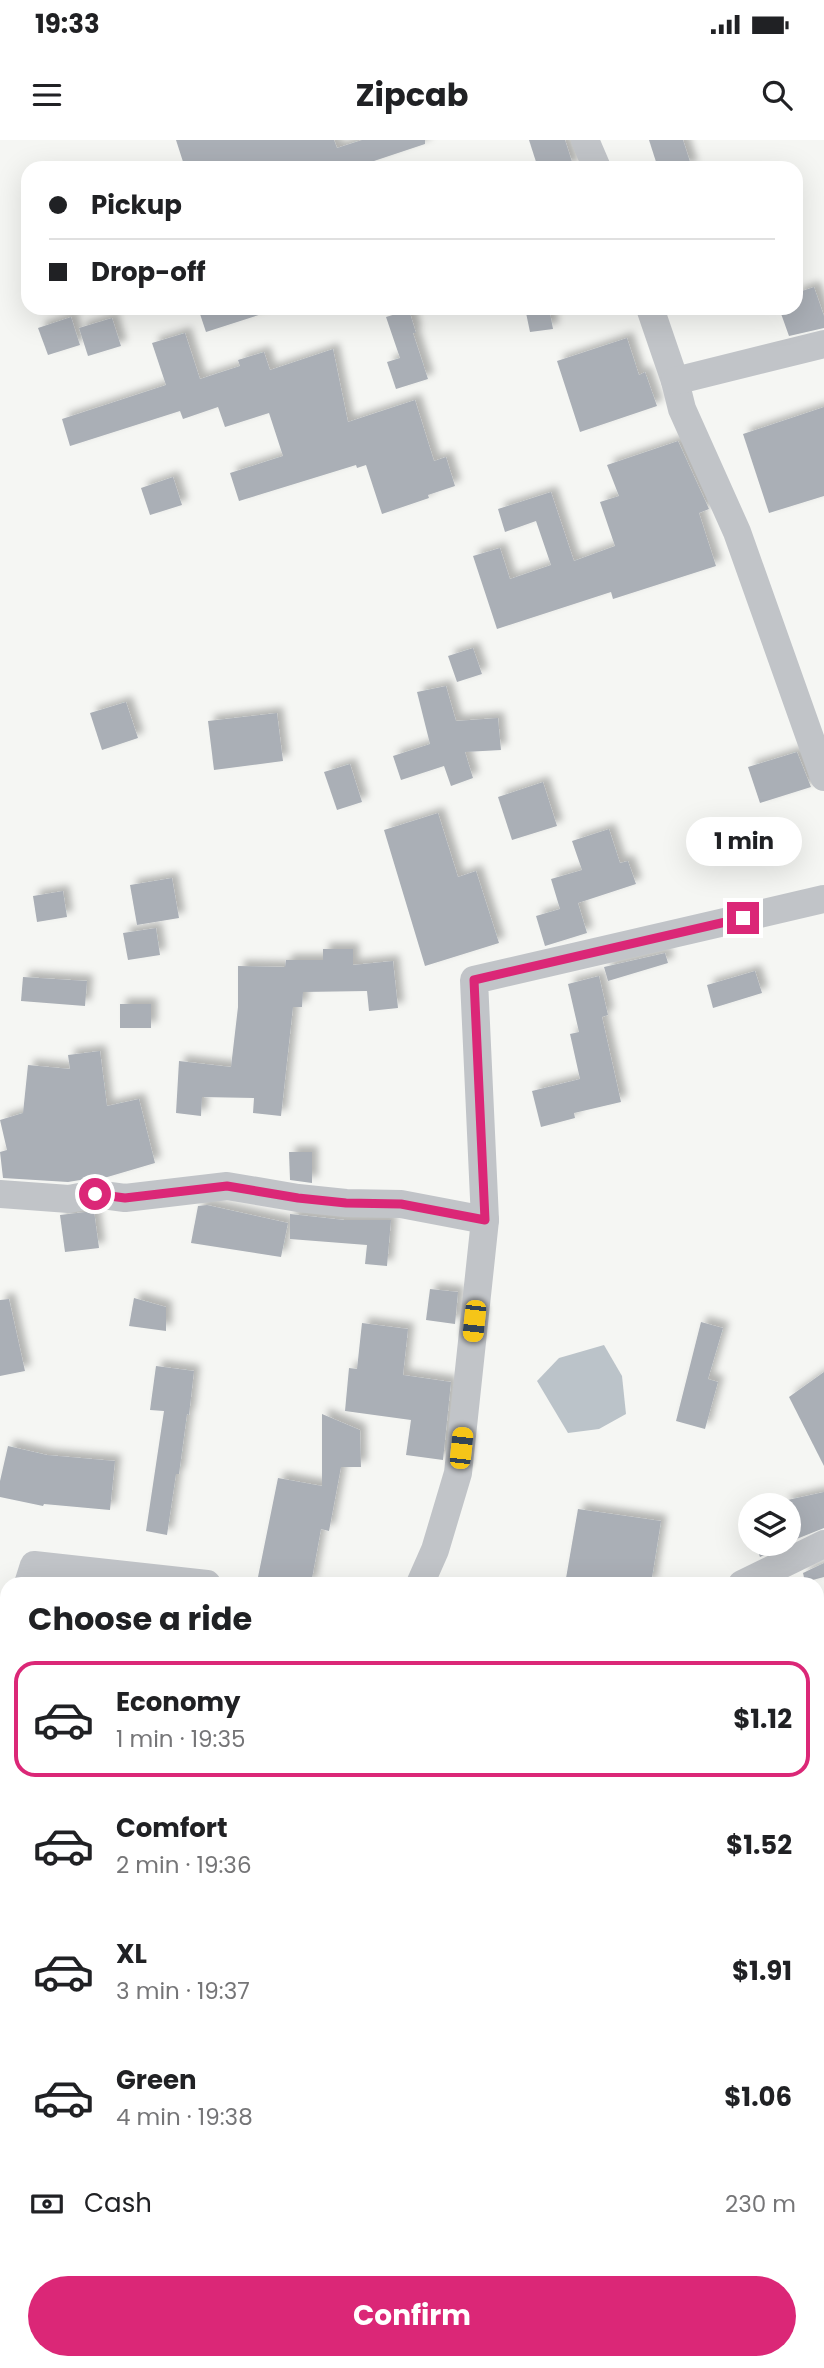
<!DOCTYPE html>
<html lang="en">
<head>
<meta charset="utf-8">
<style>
  body { margin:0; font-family:Poppins,sans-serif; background:#f2f2f2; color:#202124; height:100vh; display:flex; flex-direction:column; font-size:26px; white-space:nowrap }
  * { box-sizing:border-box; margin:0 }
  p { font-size:23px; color:#757577 }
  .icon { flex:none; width:38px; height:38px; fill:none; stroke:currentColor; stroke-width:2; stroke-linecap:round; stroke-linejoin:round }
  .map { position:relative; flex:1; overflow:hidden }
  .details { position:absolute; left:0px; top:1437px; width:824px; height:793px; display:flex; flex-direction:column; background:#fff; border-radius:21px 21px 0 0; box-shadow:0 7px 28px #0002 }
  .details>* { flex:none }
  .guide { position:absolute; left:21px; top:21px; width:782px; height:154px; border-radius:21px; box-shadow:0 7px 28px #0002; display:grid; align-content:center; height:154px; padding:0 28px; background:#fff }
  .tools { position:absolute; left:738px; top:1353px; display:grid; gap:14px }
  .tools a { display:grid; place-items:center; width:63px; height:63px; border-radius:50%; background:#fff; box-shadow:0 7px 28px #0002; font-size:35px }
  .end { position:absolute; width:32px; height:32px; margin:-16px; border:9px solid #db2777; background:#fff; box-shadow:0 0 0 4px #fff }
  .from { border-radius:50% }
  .bubble { position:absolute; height:49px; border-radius:24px; background:#fff; box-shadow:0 7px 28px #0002; font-size:23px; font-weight:700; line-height:49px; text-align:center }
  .car { position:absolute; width:21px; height:42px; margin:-21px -10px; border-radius:9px; box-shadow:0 0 5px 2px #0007; background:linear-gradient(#f5c518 24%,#345 0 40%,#f5c518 0 76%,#345 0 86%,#f5c518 0) }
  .guide b { display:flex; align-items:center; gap:24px; height:66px; font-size:26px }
  .guide b+b { border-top:2px solid #e0e0e0 }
  .guide i { width:18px; height:18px; background:#202124 }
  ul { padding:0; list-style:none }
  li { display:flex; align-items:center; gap:21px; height:116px; margin:0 14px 10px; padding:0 14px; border:4px solid transparent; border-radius:21px }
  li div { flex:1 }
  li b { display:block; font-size:26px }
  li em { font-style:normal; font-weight:700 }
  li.current { border-color:#db2777 }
  li>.icon { width:63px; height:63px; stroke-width:1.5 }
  h2 { padding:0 28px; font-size:32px; line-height:84px }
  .pay { display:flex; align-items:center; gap:18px; height:77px; padding:0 28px; font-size:26px }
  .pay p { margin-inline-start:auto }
  .button { display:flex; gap:14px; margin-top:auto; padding:14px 28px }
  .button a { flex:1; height:80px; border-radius:42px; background:#db2777; color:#fff; font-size:28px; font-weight:700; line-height:80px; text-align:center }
  .status { display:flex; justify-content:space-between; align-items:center; height:49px; padding:0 35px; background:#fff; direction:ltr }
  .status svg { height:19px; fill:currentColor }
  header { display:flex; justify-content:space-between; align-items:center; height:91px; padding:0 28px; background:#fff; font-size:32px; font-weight:700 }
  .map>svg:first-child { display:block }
  .water { fill:#bbc3c9 }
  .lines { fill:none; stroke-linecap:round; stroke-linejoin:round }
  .canal { stroke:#bbc3c9; stroke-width:28 }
  .building { fill:#aaafb6; filter:url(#shadow) }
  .minor { stroke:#c1c4c8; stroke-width:28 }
  .tertiary { stroke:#c1c4c8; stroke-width:35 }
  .route { stroke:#db2777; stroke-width:9 }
</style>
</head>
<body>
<div class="status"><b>19:33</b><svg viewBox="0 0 49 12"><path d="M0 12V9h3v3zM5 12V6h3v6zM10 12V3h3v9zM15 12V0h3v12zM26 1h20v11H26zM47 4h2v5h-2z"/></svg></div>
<header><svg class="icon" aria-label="menu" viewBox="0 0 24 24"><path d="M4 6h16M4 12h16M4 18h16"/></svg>Zipcab<svg class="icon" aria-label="search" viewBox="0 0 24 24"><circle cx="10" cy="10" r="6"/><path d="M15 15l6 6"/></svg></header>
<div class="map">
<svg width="824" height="2228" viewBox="0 0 824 2228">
  <defs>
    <filter id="shadow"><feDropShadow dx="6" dy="-6" stdDeviation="3.5" flood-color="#0004"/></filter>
  </defs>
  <rect width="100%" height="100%" fill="#f5f6f3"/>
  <polygon class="water" points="604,1205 622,1236 626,1274 599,1289 568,1293 537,1241 559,1218"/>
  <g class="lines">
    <g class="canal">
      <polyline points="817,1987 824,1985"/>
      <polyline points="0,2158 7,2154"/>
    </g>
  </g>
  <g class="building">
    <polygon points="176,0 334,0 337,8 362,0 425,0 425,4 353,28 185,28"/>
    <polygon points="529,0 565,0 574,28 538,28"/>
    <polygon points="649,0 683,0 692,28 658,28"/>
    <polygon points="814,147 824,176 824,188 789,196 779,168 796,168 796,153"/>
    <polygon points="198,168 267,168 268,172 206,192"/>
    <polygon points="525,168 549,168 553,189 530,192"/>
    <polygon points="409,170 416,193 413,193 428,239 396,249 387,222 400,218 386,177"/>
    <polygon points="71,177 80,205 48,215 38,188"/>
    <polygon points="112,178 121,206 88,216 79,188"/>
    <polygon points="185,193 200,239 240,226 238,220 264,212 270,230 333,209 348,282 415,260 434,321 446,317 455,346 428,355 429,358 382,374 366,325 357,328 356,325 239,361 230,333 283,316 269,273 225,287 218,267 183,279 180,271 70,306 62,279 166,245 152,203"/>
    <polygon points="627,198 639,235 645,232 657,266 580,292 557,221"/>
    <polygon points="824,267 824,356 769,373 743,294"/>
    <polygon points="678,301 709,369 699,373 716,426 613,459 611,452 497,489 473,416 500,408 510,439 551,425 536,381 505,392 498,369 551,352 574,421 615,406 600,362 619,356 607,325"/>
    <polygon points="173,337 182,365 150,375 141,348"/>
    <polygon points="473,508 482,534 457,542 448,516"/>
    <polygon points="446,546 456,581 498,578 501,610 465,612 473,638 451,646 444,626 401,640 393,616 430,604 417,552"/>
    <polygon points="126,562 138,598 102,610 90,573"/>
    <polygon points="277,573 283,621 214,630 208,581"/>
    <polygon points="797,612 811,647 760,663 748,627"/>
    <polygon points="350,624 362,662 337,670 324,632"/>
    <polygon points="543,642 557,686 512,700 498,657"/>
    <polygon points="438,673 458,737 476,731 499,803 425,826 384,690"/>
    <polygon points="609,689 620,723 628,721 636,744 578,763 587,793 545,806 536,776 560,769 551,739 582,730 572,701"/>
    <polygon points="172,738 179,778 137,785 130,745"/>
    <polygon points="63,751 67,777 37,782 33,756"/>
    <polygon points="156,788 160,815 128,820 123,793"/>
    <polygon points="323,809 353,809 353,825 393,821 398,868 369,871 367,851 303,852 302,867 293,867 281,976 253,973 254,958 202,957 201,976 176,973 179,921 231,927 238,867 238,826 285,827 286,820 323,820"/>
    <polygon points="665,813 668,823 608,841 604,827"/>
    <polygon points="755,831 762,853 713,868 707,845"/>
    <polygon points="599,836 608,875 602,877 621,962 574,973 575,978 541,987 532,951 580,939 570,894 579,892 568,844"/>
    <polygon points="23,837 87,841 85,866 21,861"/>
    <rect x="120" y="864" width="31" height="24"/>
    <polygon points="100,911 107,966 139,959 155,1023 104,1038 92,1038 68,1042 3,1038 0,1012 7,1010 0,980 23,973 28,925 70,929 68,915"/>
    <polygon points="289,1012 312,1012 312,1043 290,1040"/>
    <polygon points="207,1065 288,1083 281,1117 191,1103 198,1066"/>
    <polygon points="94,1071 99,1108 65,1112 60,1075"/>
    <polygon points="290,1074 344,1080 391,1080 387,1126 365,1124 367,1105 290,1099"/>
    <polygon points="430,1149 458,1152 455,1184 426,1180"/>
    <polygon points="134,1158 166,1167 166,1191 129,1186"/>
    <polygon points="9,1159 25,1231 0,1236 0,1160"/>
    <polygon points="701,1182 723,1188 708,1239 718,1242 705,1289 676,1281"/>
    <polygon points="362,1183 408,1189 403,1235 451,1242 443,1320 406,1315 411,1280 345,1271 349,1228 357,1229"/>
    <polygon points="156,1226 194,1231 189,1275 187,1274 179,1334 176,1334 167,1395 146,1391 164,1271 150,1270"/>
    <polygon points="824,1232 824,1326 789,1257"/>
    <polygon points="322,1274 360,1290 361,1327 341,1327 329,1391 321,1389 311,1444 294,1444 258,1437 278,1338 322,1346"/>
    <polygon points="8,1306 47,1315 115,1321 110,1370 44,1364 43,1366 0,1357 0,1341"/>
    <polygon points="824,1352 824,1388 789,1402 789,1365 784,1365 783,1361"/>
    <polygon points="578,1369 661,1381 651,1444 565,1444"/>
    <polygon points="755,1404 787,1404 760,1417"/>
    <polygon points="824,1423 824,1437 805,1442 803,1433"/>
  </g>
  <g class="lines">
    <g class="minor">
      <polyline points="585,0 597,28"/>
      <polyline points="650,168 675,241 682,269 737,392 824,637"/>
      <polyline points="675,241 824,204"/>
      <polyline points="0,1054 69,1059 95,1054 125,1058 227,1046 298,1058 346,1063 401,1064 485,1080"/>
      <polyline points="28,1444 34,1425 207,1444"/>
      <polyline points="420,1444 435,1410 458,1333 485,1080 474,840 824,759"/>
      <polyline points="742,1444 824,1404"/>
      <polyline points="0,1884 7,1908"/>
      <polyline points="122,2222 124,2228"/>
    </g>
    <g class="tertiary">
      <polyline points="817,1851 824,1849"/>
      <polyline points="0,2061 7,2057"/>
    </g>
  </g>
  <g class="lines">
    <polyline class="route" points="95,1054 125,1058 227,1046 298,1058 346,1063 401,1064 485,1080 474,840 743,778"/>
  </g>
</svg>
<div class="tools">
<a><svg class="icon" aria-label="layers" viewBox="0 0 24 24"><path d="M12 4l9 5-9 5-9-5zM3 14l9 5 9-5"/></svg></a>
</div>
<i class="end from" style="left:95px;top:1054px"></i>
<i class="end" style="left:743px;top:778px"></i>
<div class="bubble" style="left:686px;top:677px;width:116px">1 min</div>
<i class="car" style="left:474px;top:1181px;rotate:186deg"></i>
<i class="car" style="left:461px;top:1308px;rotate:6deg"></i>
<div class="guide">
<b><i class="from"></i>Pickup</b>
<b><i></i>Drop-off</b>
</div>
<section class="details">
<h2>Choose a ride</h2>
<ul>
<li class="current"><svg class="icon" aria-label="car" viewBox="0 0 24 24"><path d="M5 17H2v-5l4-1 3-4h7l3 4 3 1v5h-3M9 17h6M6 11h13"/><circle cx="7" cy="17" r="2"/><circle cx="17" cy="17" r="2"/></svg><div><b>Economy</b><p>1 min · 19:35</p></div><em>$1.12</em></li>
<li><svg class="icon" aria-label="car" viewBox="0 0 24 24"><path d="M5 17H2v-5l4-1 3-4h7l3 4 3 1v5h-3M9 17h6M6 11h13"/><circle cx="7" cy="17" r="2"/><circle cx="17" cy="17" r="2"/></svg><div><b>Comfort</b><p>2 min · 19:36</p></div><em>$1.52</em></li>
<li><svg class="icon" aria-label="car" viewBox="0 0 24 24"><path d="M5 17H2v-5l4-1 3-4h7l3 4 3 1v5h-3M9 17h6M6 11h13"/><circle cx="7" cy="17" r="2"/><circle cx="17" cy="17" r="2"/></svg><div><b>XL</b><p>3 min · 19:37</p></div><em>$1.91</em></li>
<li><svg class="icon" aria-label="car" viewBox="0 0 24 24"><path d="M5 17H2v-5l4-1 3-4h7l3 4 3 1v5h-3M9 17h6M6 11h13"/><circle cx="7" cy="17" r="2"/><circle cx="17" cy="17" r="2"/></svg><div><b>Green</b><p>4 min · 19:38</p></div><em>$1.06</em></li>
</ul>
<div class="pay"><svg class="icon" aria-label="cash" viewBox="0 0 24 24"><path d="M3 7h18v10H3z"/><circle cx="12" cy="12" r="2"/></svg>Cash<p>230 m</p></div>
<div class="button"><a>Confirm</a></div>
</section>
</div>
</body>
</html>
